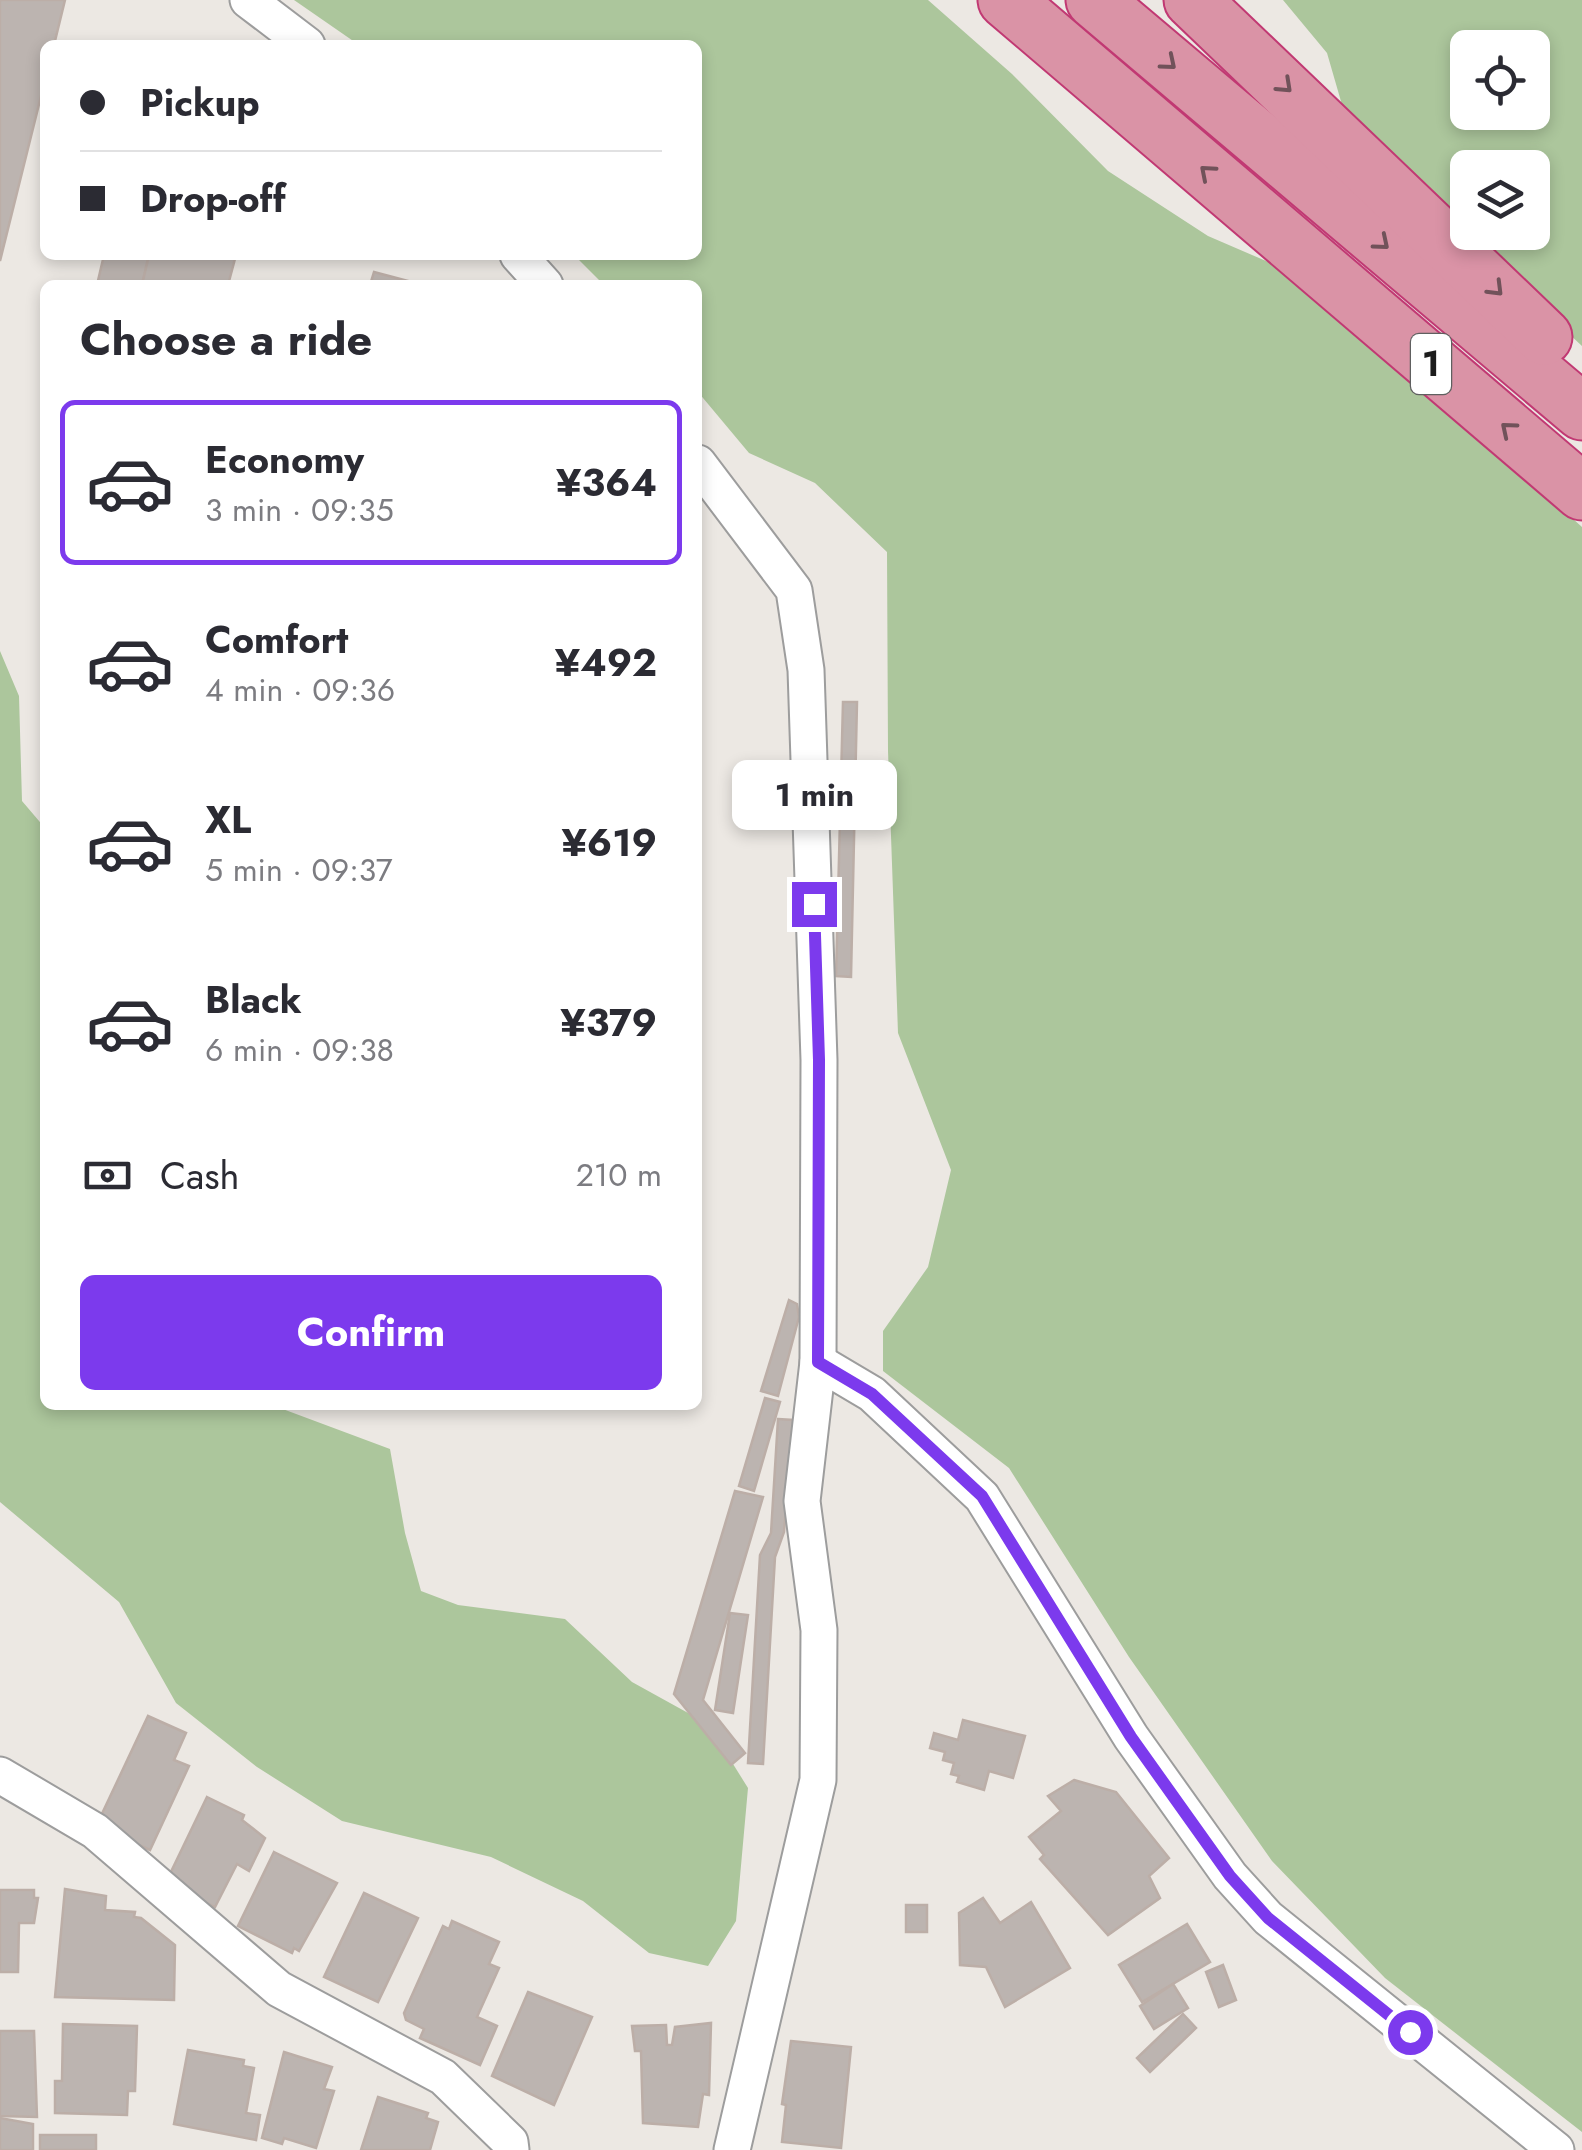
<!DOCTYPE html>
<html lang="en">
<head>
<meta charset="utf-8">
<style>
  body { margin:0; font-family:Jost,sans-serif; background:#f2f2f3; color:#2b2b33; height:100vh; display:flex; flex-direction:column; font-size:38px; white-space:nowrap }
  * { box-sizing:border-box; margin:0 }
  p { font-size:32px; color:#7c7c81 }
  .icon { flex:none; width:55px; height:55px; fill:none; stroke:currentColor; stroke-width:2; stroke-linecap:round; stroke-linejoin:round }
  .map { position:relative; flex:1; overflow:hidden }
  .panel { position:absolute; left:40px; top:280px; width:662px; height:1130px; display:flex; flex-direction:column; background:#fff; border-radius:15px; box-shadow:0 5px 15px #0003 }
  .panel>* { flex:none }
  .guide { position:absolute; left:40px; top:40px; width:662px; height:220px; border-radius:15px; box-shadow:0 5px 15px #0003; display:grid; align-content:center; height:220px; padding:0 40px; background:#fff }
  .controls { position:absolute; left:1450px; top:30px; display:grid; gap:20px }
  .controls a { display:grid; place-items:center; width:100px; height:100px; border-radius:15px; background:#fff; box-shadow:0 5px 15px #0003; font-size:50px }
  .end { position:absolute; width:45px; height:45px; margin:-22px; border:12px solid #7c3aed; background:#fff; box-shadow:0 0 0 5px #fff }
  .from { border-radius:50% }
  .bubble { position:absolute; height:70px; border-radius:15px; background:#fff; box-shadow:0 5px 15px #0003; font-size:32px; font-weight:700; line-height:70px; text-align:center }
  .guide b { display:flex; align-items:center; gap:35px; height:95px; font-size:38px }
  .guide b+b { border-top:2px solid #e1e1e2 }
  .guide i { width:25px; height:25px; background:#2b2b33 }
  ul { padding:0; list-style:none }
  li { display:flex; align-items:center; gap:30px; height:165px; margin:0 20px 15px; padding:0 20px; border:5px solid transparent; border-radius:15px }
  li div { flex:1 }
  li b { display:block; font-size:38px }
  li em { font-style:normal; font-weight:700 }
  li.active { border-color:#7c3aed }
  li>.icon { width:90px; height:90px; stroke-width:1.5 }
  h2 { padding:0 40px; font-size:45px; line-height:120px }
  .pay { display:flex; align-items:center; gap:25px; height:110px; padding:0 40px; font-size:38px }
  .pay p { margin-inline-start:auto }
  .cta { display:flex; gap:20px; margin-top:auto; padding:20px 40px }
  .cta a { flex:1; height:115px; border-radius:15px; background:#7c3aed; color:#fff; font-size:40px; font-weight:700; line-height:115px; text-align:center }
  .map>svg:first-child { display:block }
  .forest { fill:#acc69c; fill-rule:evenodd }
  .building { fill:#bcb4b0; stroke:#bcaea7; stroke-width:2.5 }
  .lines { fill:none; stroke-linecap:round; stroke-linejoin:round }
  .street-casing { stroke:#9d9d9d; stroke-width:39 }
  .highway-casing { stroke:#c13973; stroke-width:59 }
  .street { stroke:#fff; stroke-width:35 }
  .highway { stroke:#da93a6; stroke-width:55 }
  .oneway { stroke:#71525a }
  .route { stroke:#7c3aed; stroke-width:12 }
  .labels { text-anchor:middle; stroke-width:8; stroke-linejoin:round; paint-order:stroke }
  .shield { fill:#fff; stroke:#606060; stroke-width:2.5 }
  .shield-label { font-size:35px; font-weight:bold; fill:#1c1c1c }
</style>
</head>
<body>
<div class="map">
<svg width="1582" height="2150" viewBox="0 0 1582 2150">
  <rect width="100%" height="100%" fill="#ece8e3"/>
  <g class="forest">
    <polygon points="294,0 928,0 1012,74 1108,171 1208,236 1303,277 1582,527 1582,2132 1385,1978 1272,1861 1129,1657 1009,1468 883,1371 883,1331 928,1267 951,1170 898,1033 888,751 887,552 815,483 749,453 698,392 698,285 604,285 574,255 698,255 698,45 359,45"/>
    <path d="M1283,0H1582V346L1349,129L1327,53ZM1468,48H1532V112H1468ZM1468,168H1532V232H1468Z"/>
    <polygon points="0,651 19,696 22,801 45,828 45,1405 272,1405 390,1449 405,1533 421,1591 458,1605 565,1619 632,1682 708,1724 748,1788 736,1921 708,1966 649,1953 583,1901 491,1857 342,1821 257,1767 176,1703 119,1602 0,1502"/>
  </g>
  <g class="building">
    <polygon points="0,0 65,0 54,45 45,45 45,80 0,261"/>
    <polygon points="104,255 149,255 142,285 97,285"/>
    <polygon points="149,255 236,255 228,285 142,285"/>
    <polygon points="374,272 423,285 370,285"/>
    <polygon points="843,702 857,702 851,977 836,976"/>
    <polygon points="789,1300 797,1304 799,1317 778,1396 761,1391"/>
    <polygon points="765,1398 780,1402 754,1491 739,1486"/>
    <polygon points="778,1419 793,1420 784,1532 775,1557 763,1764 748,1763 760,1555 771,1533"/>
    <polygon points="735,1491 763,1497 703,1700 745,1753 731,1765 674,1694"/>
    <polygon points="730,1613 748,1615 733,1713 715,1710"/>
    <polygon points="148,1716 186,1733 174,1760 189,1766 150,1850 102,1828 100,1818"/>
    <polygon points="963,1720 1025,1736 1013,1778 989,1771 984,1790 957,1782 959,1776 951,1774 954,1763 943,1760 945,1752 930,1748 934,1733 958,1740"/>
    <polygon points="1074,1780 1116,1792 1169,1858 1149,1876 1160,1898 1108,1935 1040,1859 1044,1855 1029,1837 1061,1811 1048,1796"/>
    <polygon points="207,1797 244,1815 242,1820 265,1838 249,1871 237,1864 215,1907 178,1889 168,1878"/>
    <polygon points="274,1852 337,1883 299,1951 294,1948 292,1953 238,1926"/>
    <polygon points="65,1889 106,1896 105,1910 135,1912 134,1917 141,1918 175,1945 174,2000 55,1997"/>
    <polygon points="0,1890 34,1890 34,1898 38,1898 34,1923 19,1923 18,1972 0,1972"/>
    <polygon points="364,1893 418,1918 378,2002 324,1977"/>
    <polygon points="983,1898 1000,1923 1031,1902 1070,1968 1005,2007 986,1967 960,1965 959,1913"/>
    <rect x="906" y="1905" width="21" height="27"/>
    <polygon points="452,1921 499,1942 489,1964 499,1968 477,2017 497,2026 480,2065 420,2038 424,2029 406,2020 404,2013 443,1926 449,1929"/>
    <polygon points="1187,1924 1210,1962 1142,2002 1119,1965"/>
    <polygon points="1223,1965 1236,2000 1219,2007 1206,1972"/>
    <polygon points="1173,1984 1188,2008 1154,2029 1140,2006"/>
    <polygon points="528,1992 592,2017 554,2105 492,2076"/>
    <polygon points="1183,2014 1196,2028 1150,2072 1137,2058"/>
    <polygon points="711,2023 709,2095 703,2094 698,2127 643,2123 641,2051 635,2051 632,2026 666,2025 667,2045 672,2045 675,2027"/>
    <polygon points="63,2024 137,2026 135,2091 128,2091 127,2115 55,2113 55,2081 62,2081"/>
    <polygon points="0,2031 34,2031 37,2117 0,2116"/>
    <polygon points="791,2041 851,2047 841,2148 782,2142 786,2105 782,2104"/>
    <polygon points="188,2050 244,2060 243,2066 254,2068 246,2113 260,2115 256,2140 174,2124"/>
    <polygon points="284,2052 332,2067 324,2089 334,2091 316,2148 284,2138 282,2144 262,2138"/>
    <polygon points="378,2097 428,2113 426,2118 438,2122 430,2150 361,2150"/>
    <polygon points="0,2118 33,2124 33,2150 0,2150"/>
    <rect x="40" y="2135" width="56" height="15"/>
  </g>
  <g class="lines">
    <defs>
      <g id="street">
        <polyline points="248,0 307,45"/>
        <polyline points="518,255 545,285"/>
        <polyline points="698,463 794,590 806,670 819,1060 818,1362 802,1501 819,1630 818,1780 732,2150"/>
        <polyline points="818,1362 872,1394 982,1497 1131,1737 1230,1876 1268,1918 1556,2150"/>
        <polyline points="0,1775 95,1831 279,1989 443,2077 510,2142 511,2150"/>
      </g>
      <g id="highway">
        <polyline points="1006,0 1582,492"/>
        <polyline points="1094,0 1582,412"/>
        <polyline points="1192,0 1544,337"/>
      </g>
    </defs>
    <use href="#street" class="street-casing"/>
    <use href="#highway" class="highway-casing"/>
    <use href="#street" class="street"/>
    <use href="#highway" class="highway"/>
  </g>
  <defs><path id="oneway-chevron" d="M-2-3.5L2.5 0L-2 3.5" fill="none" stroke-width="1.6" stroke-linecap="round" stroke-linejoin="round" transform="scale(2.5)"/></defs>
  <g class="oneway">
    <use href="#oneway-chevron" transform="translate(1169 63) rotate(40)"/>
    <use href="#oneway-chevron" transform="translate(1285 86) rotate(43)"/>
    <use href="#oneway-chevron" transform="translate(1207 172) rotate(-139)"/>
    <use href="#oneway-chevron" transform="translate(1382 243) rotate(40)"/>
    <use href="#oneway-chevron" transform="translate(1496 289) rotate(45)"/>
    <use href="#oneway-chevron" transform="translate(1508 429) rotate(-140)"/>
  </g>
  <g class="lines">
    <polyline class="route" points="814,904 819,1060 818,1362 872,1394 982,1496 1131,1737 1230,1876 1268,1918 1410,2032"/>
  </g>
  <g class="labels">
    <rect class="shield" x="1411" y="334" width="40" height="60" rx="8"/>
    <g class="shield-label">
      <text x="1431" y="376">1</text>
    </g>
  </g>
</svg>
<div class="controls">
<a><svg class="icon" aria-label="locate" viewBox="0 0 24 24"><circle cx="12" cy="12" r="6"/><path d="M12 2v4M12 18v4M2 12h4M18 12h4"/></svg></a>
<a><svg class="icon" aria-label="layers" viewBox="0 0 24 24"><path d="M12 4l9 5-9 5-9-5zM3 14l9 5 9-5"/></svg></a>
</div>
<i class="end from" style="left:1410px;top:2032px"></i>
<i class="end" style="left:814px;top:904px"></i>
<div class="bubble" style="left:732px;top:760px;width:165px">1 min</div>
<div class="guide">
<b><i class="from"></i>Pickup</b>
<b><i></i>Drop-off</b>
</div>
<section class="panel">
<h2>Choose a ride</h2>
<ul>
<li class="active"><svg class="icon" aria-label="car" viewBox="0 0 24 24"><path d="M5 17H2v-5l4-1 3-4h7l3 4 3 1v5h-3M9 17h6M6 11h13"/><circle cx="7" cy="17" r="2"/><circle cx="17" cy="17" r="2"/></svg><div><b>Economy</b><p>3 min · 09:35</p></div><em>¥364</em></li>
<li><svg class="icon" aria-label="car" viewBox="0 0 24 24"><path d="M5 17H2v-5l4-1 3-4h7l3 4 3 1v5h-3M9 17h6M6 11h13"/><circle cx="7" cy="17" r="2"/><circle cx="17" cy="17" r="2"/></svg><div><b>Comfort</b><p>4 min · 09:36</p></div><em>¥492</em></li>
<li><svg class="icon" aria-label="car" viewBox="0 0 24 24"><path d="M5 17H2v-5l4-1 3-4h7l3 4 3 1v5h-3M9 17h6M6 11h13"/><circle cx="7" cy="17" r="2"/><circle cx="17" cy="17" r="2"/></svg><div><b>XL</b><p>5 min · 09:37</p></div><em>¥619</em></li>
<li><svg class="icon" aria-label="car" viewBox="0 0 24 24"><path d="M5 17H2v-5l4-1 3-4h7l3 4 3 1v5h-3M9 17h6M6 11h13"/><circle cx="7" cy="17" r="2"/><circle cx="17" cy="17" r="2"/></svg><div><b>Black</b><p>6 min · 09:38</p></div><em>¥379</em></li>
</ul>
<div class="pay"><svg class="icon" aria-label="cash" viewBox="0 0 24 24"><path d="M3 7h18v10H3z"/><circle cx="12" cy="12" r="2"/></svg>Cash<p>210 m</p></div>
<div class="cta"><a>Confirm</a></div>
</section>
</div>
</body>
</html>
